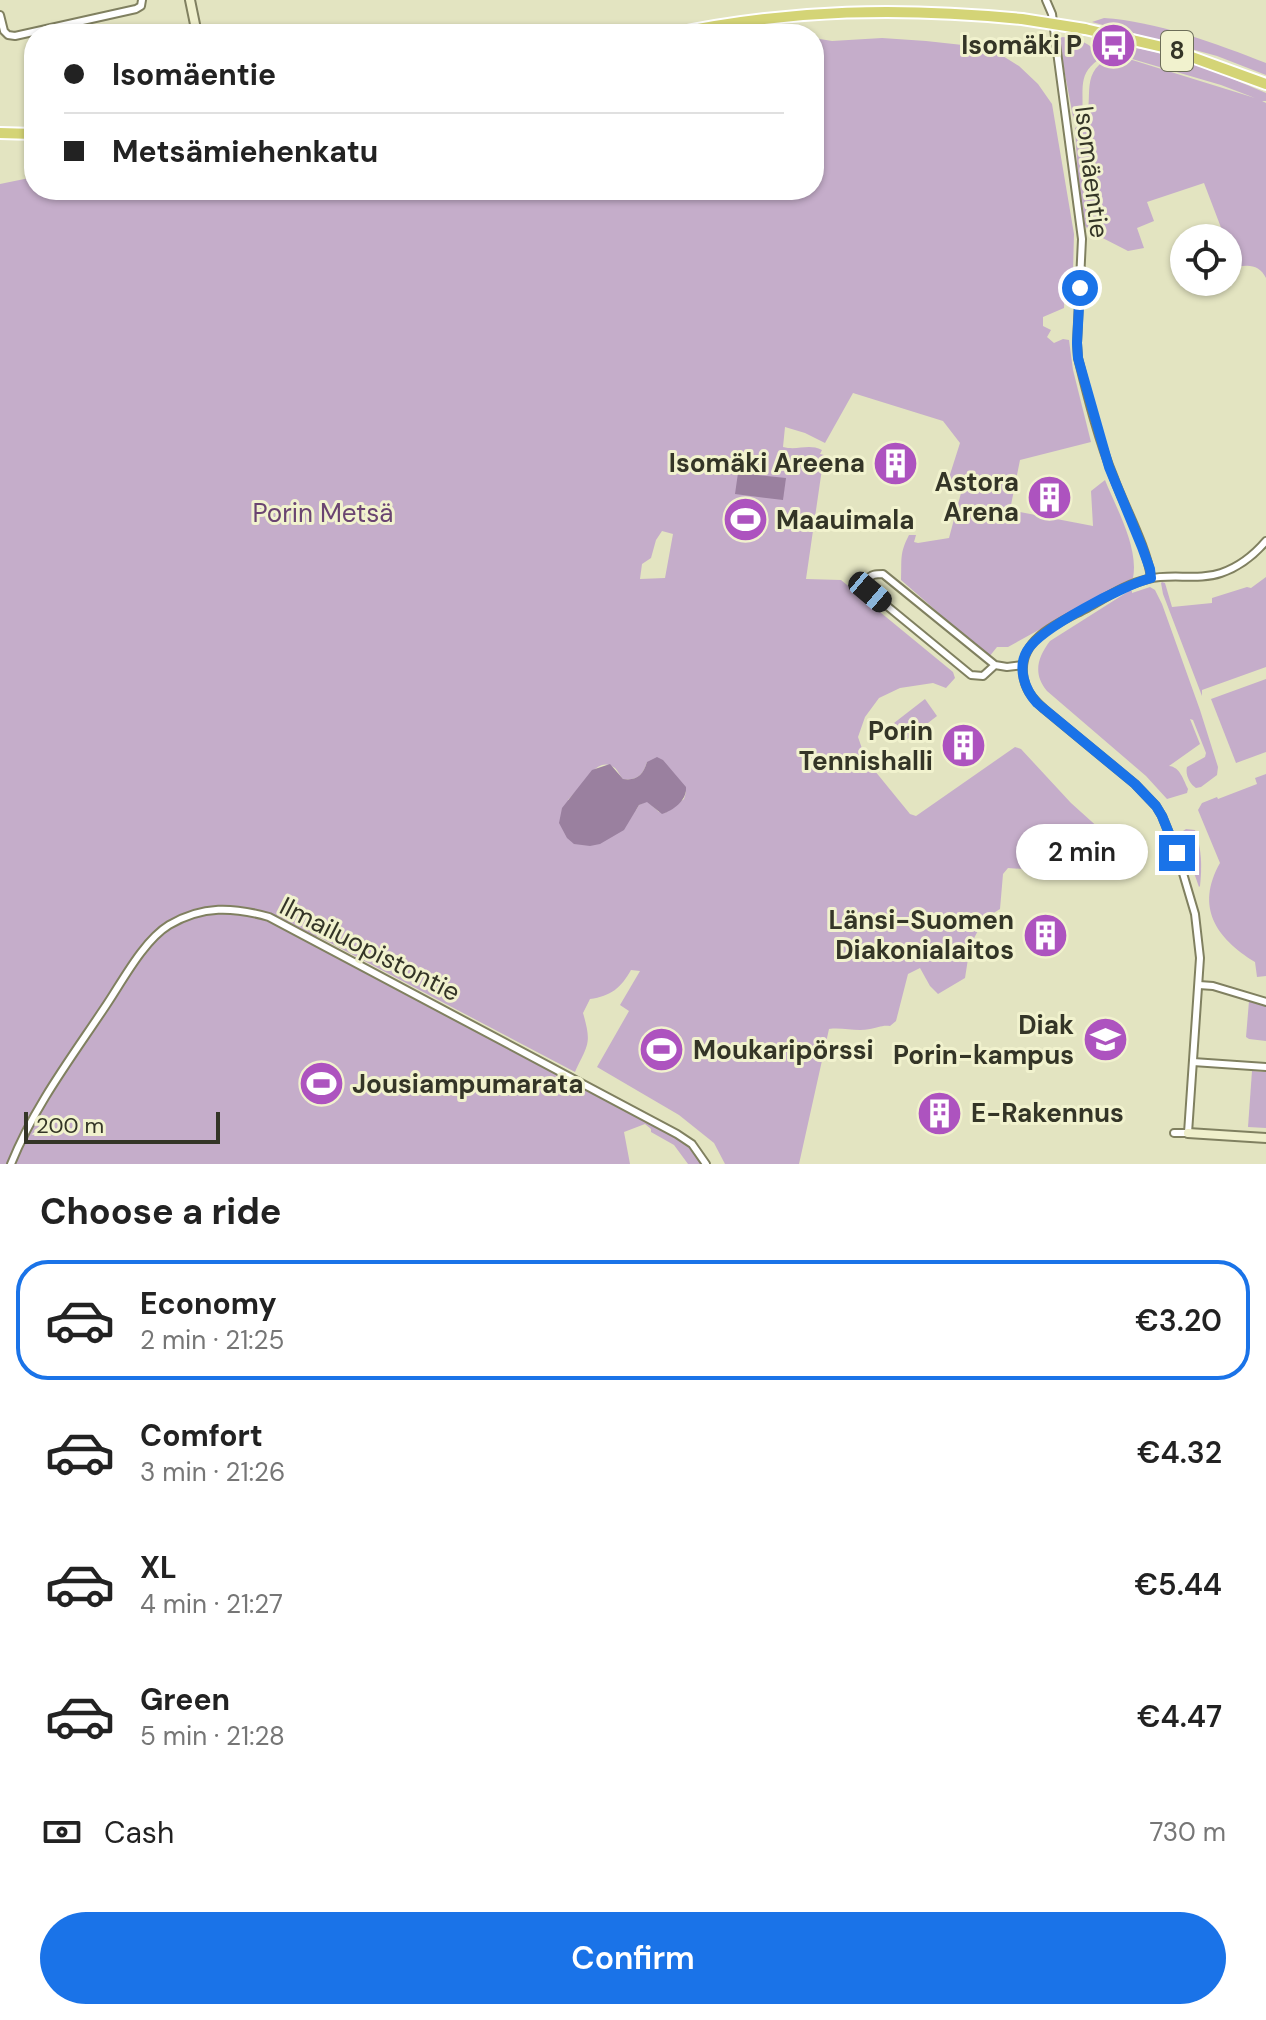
<!DOCTYPE html>
<html lang="en">
<head>
<meta charset="utf-8">
<style>
  body { margin:0; font-family:"DM Sans",sans-serif; background:#f2f2f2; color:#222; height:100vh; display:flex; flex-direction:column; font-size:30px; white-space:nowrap }
  * { box-sizing:border-box; margin:0 }
  p { font-size:26px; color:#767676 }
  .icon { flex:none; width:44px; height:44px; fill:none; stroke:currentColor; stroke-width:2; stroke-linecap:round; stroke-linejoin:round }
  .map { position:relative; height:1164px; overflow:hidden }
  .panel { display:flex; flex-direction:column; background:#fff; flex:1 }
  .panel>* { flex:none }
  .guide { position:absolute; left:24px; top:24px; width:800px; height:176px; border-radius:32px; box-shadow:0 2px 6px #0004; display:grid; align-content:center; height:176px; padding:0 40px; background:#fff }
  .tools { position:absolute; left:1170px; top:224px; display:grid; gap:16px }
  .tools a { display:grid; place-items:center; width:72px; height:72px; border-radius:50%; background:#fff; box-shadow:0 2px 6px #0004; font-size:40px }
  .scale { position:absolute; left:24px; bottom:20px; width:196px; box-sizing:border-box; padding-left:8px; border:4px solid #343527; border-top:0; font-size:22px; line-height:28px; white-space:nowrap; color:#343527; -webkit-text-stroke:6px #f1f2ce; paint-order:stroke }
  .end { position:absolute; width:36px; height:36px; margin:-18px; border:10px solid #1a73e8; background:#fff; box-shadow:0 0 0 4px #fff }
  .from { border-radius:50% }
  .bubble { position:absolute; height:56px; border-radius:28px; background:#fff; box-shadow:0 2px 6px #0004; font-size:26px; font-weight:600; line-height:56px; text-align:center }
  .car { position:absolute; width:24px; height:48px; margin:-24px -12px; border-radius:10px; box-shadow:0 0 6px 2px #0007; background:linear-gradient(#222 24%,#8ab4d8 0 40%,#222 0 76%,#8ab4d8 0 86%,#222 0) }
  .guide b { display:flex; align-items:center; gap:28px; height:76px; font-size:30px }
  .guide b+b { border-top:2px solid #e0e0e0 }
  .guide i { width:20px; height:20px; background:#222 }
  ul { padding:0; list-style:none }
  li { display:flex; align-items:center; gap:24px; height:120px; margin:0 16px 12px; padding:0 24px; border:4px solid transparent; border-radius:32px }
  li div { flex:1 }
  li b { display:block; font-size:30px }
  li em { font-style:normal; font-weight:600 }
  li.active { border-color:#1a73e8 }
  li>.icon { width:72px; height:72px; stroke-width:1.5 }
  h2 { padding:0 40px; font-size:36px; line-height:96px }
  .pay { display:flex; align-items:center; gap:20px; height:88px; padding:0 40px; font-size:30px }
  .pay p { margin-inline-start:auto }
  .button { display:flex; gap:16px; margin-top:auto; padding:16px 40px }
  .button a { flex:1; height:92px; border-radius:48px; background:#1a73e8; color:#fff; font-size:32px; font-weight:600; line-height:92px; text-align:center }
  .map>svg:first-child { display:block }
  .green { fill:#c5adca; fill-rule:evenodd }
  .water { fill:#9a809f }
  .lines { fill:none; stroke-linecap:round; stroke-linejoin:round }
  .minor-casing { stroke:#808060; stroke-width:10 }
  .secondary-casing { stroke:#808060; stroke-width:12 }
  .trunk-casing { stroke:#fff; stroke-width:14 }
  .minor { stroke:#fff; stroke-width:6 }
  .secondary { stroke:#efefcb; stroke-width:8 }
  .trunk { stroke:#d4d476; stroke-width:10 }
  .trunk-bridge-casing { stroke:#fff; stroke-width:14; stroke-linecap:butt }
  .trunk-bridge { stroke:#d4d476; stroke-width:10 }
  .route { stroke:#1a73e8; stroke-width:10 }
  .labels { text-anchor:middle; stroke-width:6; stroke-linejoin:round; paint-order:stroke }
  .shield { fill:#f1f2ce; stroke:#6d6e59; stroke-width:2 }
  .shield-label { font-size:24px; font-weight:bold; fill:#343527 }
  .poi-label { font-size:26px; font-weight:bold; fill:#343527; stroke:#f1f2ce; text-anchor:end }
  .street-label { font-size:26px; fill:#343527; stroke:#f1f2ce }
  .park-label { font-size:26px; fill:#6a4471; stroke:#f1f2ce }
</style>
</head>
<body>
<div class="map">
<svg width="1266" height="1164" viewBox="0 0 1266 1164">
  <rect width="100%" height="100%" fill="#e3e4c1"/>
  <g class="green">
    <path d="M1104,18C1155,21 1218,44 1266,63V75L1217,56L1092,22Z"/>
    <path d="M1058,37C1078,37 1089,43 1103,57C1075,73 1085,90 1082,116L1074,122Z"/>
    <path d="M814,38L832,41L882,38L926,41L981,47L995,51L1019,66L1038,84L1052,104L1074,234L1073,272L1062,279V284L1065,287L1064,308L1043,317V326L1051,330L1047,337L1054,343L1063,339L1069,340L1073,370L1091,442L1020,460L1010,510L1093,526L1091,491L1105,480C1116,508 1139,547 1133,578L1008,647H997L989,657L901,580C902,560 899,554 909,535H916L914,542L918,543L949,538L961,493L946,487L960,443L943,421L853,393L825,443L805,433L785,427L783,447C798,451 808,443 822,450L820,454L824,455L806,579L841,580L953,672L955,678L946,688L933,683L900,688L879,698L865,717L858,737L866,760L910,814L916,816L1015,747L1021,749L1071,803L1121,848L1115,865L1103,874L1008,868L1003,874L1000,909L984,919L970,946L965,978L938,994L930,986L920,968L908,974L896,1021L890,1026C881,1025 878,1028 870,1029C856,1032 843,1027 829,1029L799,1164H725L714,1143L679,1115L597,1067L629,1011L620,1005L640,971L631,970C621,988 611,996 590,999L583,1013C592,1044 588,1044 575,1072L317,936L315,940L692,1144L706,1164H688L674,1145L651,1132V1129L645,1124L624,1132L630,1164H0V184L34,177V190H540L539,200L583,190H814ZM662,531L673,534L665,578L640,579L642,564L651,558L656,540ZM647,762L686,792L684,799L665,813L659,812L647,801L639,805L636,810L568,800C572,795 578,790 582,784C590,775 600,757 615,768C618,771 620,776 623,779C637,781 643,775 647,762Z"/>
    <path d="M1125,46C1176,54 1219,73 1266,93V101H1262L1266,103V278C1260,266 1250,264 1238,267C1230,259 1228,249 1228,238H1225L1204,183L1147,202L1154,221L1137,228L1144,248L1128,251L1089,231L1084,224L1078,179L1075,128C1100,116 1079,83 1099,65C1103,61 1104,60 1110,59C1116,58 1123,59 1129,59L1255,98L1221,85L1115,54L1114,48L1116,47L1124,48Z"/>
    <polygon points="1266,577 1266,667 1202,690 1202,696 1163,594 1161,583 1162,582 1165,583 1172,607 1212,603 1212,598 1247,587 1251,588"/>
    <path d="M1150,587L1155,590L1162,604L1200,710L1218,767L1217,775L1201,787L1196,788C1190,784 1185,775 1187,767L1205,757L1206,753L1193,720L1190,719L1200,744L1169,766C1180,767 1183,779 1188,789L1187,793L1167,799L1146,776L1047,691C1033,674 1037,658 1050,641L1129,591H1132V593Z"/>
    <polygon points="1266,679 1266,752 1236,763 1211,699"/>
    <polygon points="925,699 937,716 906,740 894,723"/>
    <path d="M1266,774V976L1257,977L1255,962C1216,938 1195,907 1220,863L1198,810L1202,803L1217,797L1218,799L1257,784L1255,778Z"/>
    <path d="M1186,829L1195,830C1202,850 1202,866 1200,886L1199,887L1180,833Z"/>
    <polygon points="1249,1001 1266,1006 1266,1041 1249,1039 1246,1037"/>
    <polygon points="1252,1071 1266,1072 1266,1128 1248,1127"/>
  </g>
  <g class="water">
    <polygon points="738,473 786,478 783,500 735,494"/>
    <path d="M657,757L663,760L686,787C687,800 674,810 662,814L647,802L639,805L624,830L600,844L590,846L574,844L567,838L559,823L562,808L592,770L610,764L623,779C637,781 643,775 647,762Z"/>
  </g>
  <g class="lines">
    <defs>
      <g id="minor">
        <path d="M1046,0L1052,14L1082,239L1077,343L1078,358C1088,398 1098,439 1114,478C1125,508 1147,547 1151,578"/>
        <polyline points="0,15 4,31 8,35 15,36 136,9 141,6 142,0"/>
        <path d="M995,665L983,676L971,675L870,592L867,580C871,574 876,574 883,574L995,665L1007,667L1023,665"/>
        <polyline points="1199,985 1213,986 1266,1002"/>
        <polyline points="1193,1062 1266,1067"/>
        <path d="M1174,1133H1188L1200,958L1195,914L1177,853L1162,816L1156,806L1135,784L1044,709C1033,699 1024,689 1023,673C1020,637 1061,622 1087,608C1107,597 1126,584 1148,579C1172,573 1198,581 1221,573C1239,567 1254,555 1266,541"/>
        <path d="M11,1164C34,1107 71,1058 105,1007C122,982 143,941 169,925C203,905 233,907 269,917L677,1134L692,1144L706,1164"/>
      </g>
      <g id="secondary">
        <polyline points="190,0 197,34"/>
        <polyline points="1188,1133 1266,1138"/>
      </g>
      <g id="trunk">
        <polyline points="1085,29 1167,48 1266,84"/>
        <path d="M672,34C791,9 902,7 1022,19"/>
        <polyline points="0,133 34,134"/>
      </g>
    </defs>
    <use href="#minor" class="minor-casing"/>
    <use href="#secondary" class="secondary-casing"/>
    <use href="#trunk" class="trunk-casing"/>
    <use href="#minor" class="minor"/>
    <use href="#secondary" class="secondary"/>
    <use href="#trunk" class="trunk"/>
    <defs>
      <polyline id="trunk-bridge" points="1022,19 1085,29"/>
    </defs>
    <use href="#trunk-bridge" class="trunk-bridge-casing"/>
    <use href="#trunk-bridge" class="trunk-bridge"/>
  </g>
  <g class="lines">
    <path class="route" d="M1080,288L1077,343L1078,358L1109,467L1142,547L1150,569L1151,578C1124,585 1040,628 1027,651C1017,668 1025,690 1037,703L1135,784L1156,806L1162,816L1177,853"/>
  </g>
  <defs>
    <symbol id="bus-disc" viewBox="-11 -11 22 22"><circle r="9.5" fill="#ad53bf" stroke="#f1f2ce"/><path d="M-5-6H5V4H4V6H2V4H-2V6H-4V4H-5ZM-3.5-4V0h7V-4ZM-3.5 1.2v1.5H-2V1.2ZM2 1.2v1.5H3.5V1.2Z" fill="#fff"/></symbol>
    <symbol id="building-disc" viewBox="-11 -11 22 22"><circle r="9.5" fill="#ad53bf" stroke="#f1f2ce"/><path d="M-4-6H4V6H1V3H-1V6H-4ZM-2.5-4.3h1.7v1.8h-1.7ZM.8-4.3h1.7v1.8H.8ZM-2.5-1h1.7V.8h-1.7ZM.8-1h1.7V.8H.8Z" fill="#fff"/></symbol>
    <symbol id="stadium-disc" viewBox="-11 -11 22 22"><circle r="9.5" fill="#ad53bf" stroke="#f1f2ce"/><path d="M0-5a6.5 5 0 1 0 0 10a6.5 5 0 1 0 0-10ZM-3.5-1.8h7v3.6h-7Z" fill="#fff"/></symbol>
    <symbol id="university-disc" viewBox="-11 -11 22 22"><circle r="9.5" fill="#ad53bf" stroke="#f1f2ce"/><path d="M0-5L7-2L0 1L-7-2ZM-4 1L0 2.5L4 1V4Q0 6-4 4Z" fill="#fff"/></symbol>
  </defs>
  <g fill-rule="evenodd">
    <use href="#bus-disc" x="1088" y="20" width="51" height="51"/>
    <use href="#building-disc" x="870" y="438" width="51" height="51"/>
    <use href="#building-disc" x="1024" y="472" width="51" height="51"/>
    <use href="#stadium-disc" x="720" y="494" width="51" height="51"/>
    <use href="#building-disc" x="938" y="720" width="51" height="51"/>
    <use href="#building-disc" x="1020" y="910" width="51" height="51"/>
    <use href="#university-disc" x="1080" y="1014" width="51" height="51"/>
    <use href="#stadium-disc" x="636" y="1024" width="51" height="51"/>
    <use href="#stadium-disc" x="296" y="1058" width="51" height="51"/>
    <use href="#building-disc" x="914" y="1088" width="51" height="51"/>
  </g>
  <g class="labels">
    <rect class="shield" x="1161" y="31" width="32" height="40" rx="6"/>
    <g class="shield-label">
      <text x="1177" y="59">8</text>
    </g>
    <g class="poi-label">
      <text x="1082" y="54">Isomäki P</text>
      <text x="865" y="472">Isomäki Areena</text>
      <text x="1019" y="491">Astora<tspan x="1019" dy="30">Arena</tspan></text>
      <text x="776" y="529" text-anchor="start">Maauimala</text>
      <text x="933" y="740">Porin<tspan x="933" dy="30">Tennishalli</tspan></text>
      <text x="1014" y="929">Länsi-Suomen<tspan x="1014" dy="30">Diakonialaitos</tspan></text>
      <text x="1074" y="1034">Diak<tspan x="1074" dy="30">Porin-kampus</tspan></text>
      <text x="693" y="1059" text-anchor="start">Moukaripörssi</text>
      <text x="352" y="1093" text-anchor="start">Jousiampumarata</text>
      <text x="971" y="1122" text-anchor="start">E-Rakennus</text>
    </g>
    <g class="street-label">
      <text transform="translate(1092 172) rotate(83)" y="9">Isomäentie</text>
      <text transform="translate(370 949) rotate(27)" y="9">Ilmailuopistontie</text>
    </g>
    <g class="park-label">
      <text x="323" y="522">Porin Metsä</text>
    </g>
  </g>
</svg>
<div class="tools">
<a><svg class="icon" aria-label="locate" viewBox="0 0 24 24"><circle cx="12" cy="12" r="6"/><path d="M12 2v4M12 18v4M2 12h4M18 12h4"/></svg></a>
</div>
<div class="scale">200 m</div>
<i class="end from" style="left:1080px;top:288px"></i>
<i class="end" style="left:1177px;top:853px"></i>
<div class="bubble" style="left:1016px;top:824px;width:132px">2 min</div>
<i class="car" style="left:870px;top:592px;rotate:130deg"></i>
<div class="guide">
<b><i class="from"></i>Isomäentie</b>
<b><i></i>Metsämiehenkatu</b>
</div>
</div>
<section class="panel">
<h2>Choose a ride</h2>
<ul>
<li class="active"><svg class="icon" aria-label="car" viewBox="0 0 24 24"><path d="M5 17H2v-5l4-1 3-4h7l3 4 3 1v5h-3M9 17h6M6 11h13"/><circle cx="7" cy="17" r="2"/><circle cx="17" cy="17" r="2"/></svg><div><b>Economy</b><p>2 min · 21:25</p></div><em>€3.20</em></li>
<li><svg class="icon" aria-label="car" viewBox="0 0 24 24"><path d="M5 17H2v-5l4-1 3-4h7l3 4 3 1v5h-3M9 17h6M6 11h13"/><circle cx="7" cy="17" r="2"/><circle cx="17" cy="17" r="2"/></svg><div><b>Comfort</b><p>3 min · 21:26</p></div><em>€4.32</em></li>
<li><svg class="icon" aria-label="car" viewBox="0 0 24 24"><path d="M5 17H2v-5l4-1 3-4h7l3 4 3 1v5h-3M9 17h6M6 11h13"/><circle cx="7" cy="17" r="2"/><circle cx="17" cy="17" r="2"/></svg><div><b>XL</b><p>4 min · 21:27</p></div><em>€5.44</em></li>
<li><svg class="icon" aria-label="car" viewBox="0 0 24 24"><path d="M5 17H2v-5l4-1 3-4h7l3 4 3 1v5h-3M9 17h6M6 11h13"/><circle cx="7" cy="17" r="2"/><circle cx="17" cy="17" r="2"/></svg><div><b>Green</b><p>5 min · 21:28</p></div><em>€4.47</em></li>
</ul>
<div class="pay"><svg class="icon" aria-label="cash" viewBox="0 0 24 24"><path d="M3 7h18v10H3z"/><circle cx="12" cy="12" r="2"/></svg>Cash<p>730 m</p></div>
<div class="button"><a>Confirm</a></div>
</section>
</body>
</html>
